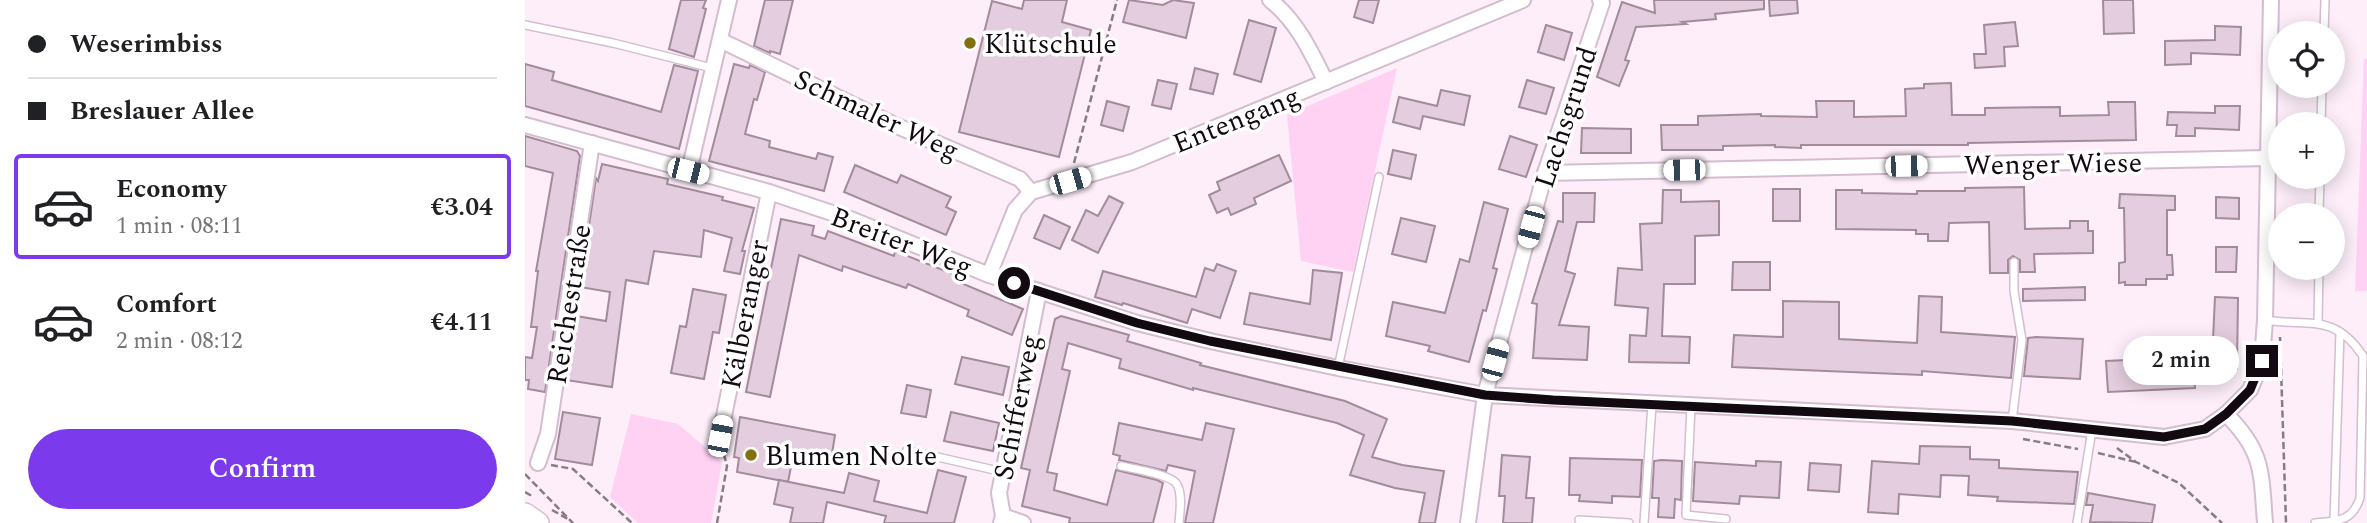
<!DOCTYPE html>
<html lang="en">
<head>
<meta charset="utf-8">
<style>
  body { margin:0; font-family:Spectral,serif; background:#f2f2f2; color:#202124; height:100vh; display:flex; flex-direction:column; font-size:26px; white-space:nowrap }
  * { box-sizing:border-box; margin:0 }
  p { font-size:23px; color:#757577 }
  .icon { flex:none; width:38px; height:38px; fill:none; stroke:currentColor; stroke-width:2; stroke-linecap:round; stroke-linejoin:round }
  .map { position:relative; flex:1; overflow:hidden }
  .sheet { display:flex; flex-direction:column; background:#fff; width:525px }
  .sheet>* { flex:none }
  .banner { display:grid; align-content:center; height:154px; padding:0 28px; background:#fff }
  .fabs { position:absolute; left:1743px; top:21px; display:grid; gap:14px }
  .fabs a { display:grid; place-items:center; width:77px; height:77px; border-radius:50%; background:#fff; box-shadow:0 4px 18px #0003; font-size:35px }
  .end { position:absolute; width:32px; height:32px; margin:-16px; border:9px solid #120a10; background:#fff; box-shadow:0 0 0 4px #fff }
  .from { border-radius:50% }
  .bubble { position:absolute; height:49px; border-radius:24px; background:#fff; box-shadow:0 4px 18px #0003; font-size:23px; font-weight:600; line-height:49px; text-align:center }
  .car { position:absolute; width:21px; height:42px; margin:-21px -10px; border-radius:9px; box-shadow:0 0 5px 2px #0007; background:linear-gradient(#fff 24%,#345 0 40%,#fff 0 76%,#345 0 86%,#fff 0) }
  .banner b { display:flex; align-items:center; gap:24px; height:66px; font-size:26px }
  .banner b+b { border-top:2px solid #e0e0e0 }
  .banner i { width:18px; height:18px; background:#202124 }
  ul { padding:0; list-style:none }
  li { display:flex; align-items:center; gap:21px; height:105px; margin:0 14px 10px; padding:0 14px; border:4px solid transparent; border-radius:7px }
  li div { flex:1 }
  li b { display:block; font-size:26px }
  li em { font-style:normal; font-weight:600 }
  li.current { border-color:#7c3aed }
  li>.icon { width:63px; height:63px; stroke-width:1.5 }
  .action { display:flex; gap:14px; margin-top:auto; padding:14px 28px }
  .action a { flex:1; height:80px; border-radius:42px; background:#7c3aed; color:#fff; font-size:28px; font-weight:600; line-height:80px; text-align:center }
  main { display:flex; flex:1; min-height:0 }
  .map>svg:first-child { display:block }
  .green { fill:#ffd1f3 }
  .building { fill:#e4cdde; stroke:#a28c9c; stroke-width:2 }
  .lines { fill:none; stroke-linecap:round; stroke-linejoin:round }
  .lane-casing { stroke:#d4bdce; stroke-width:10 }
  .street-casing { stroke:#d4bdce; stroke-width:18 }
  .primary-casing { stroke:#d4bdce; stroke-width:24 }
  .path { stroke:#877c84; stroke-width:2.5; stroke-dasharray:7 3.5; stroke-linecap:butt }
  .lane { stroke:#fff; stroke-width:7 }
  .street { stroke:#fff; stroke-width:14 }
  .primary { stroke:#fff; stroke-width:21 }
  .route { stroke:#120a10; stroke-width:9 }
  .poi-dot { fill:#82700f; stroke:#fff; stroke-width:2.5 }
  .labels { text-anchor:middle; stroke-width:7; stroke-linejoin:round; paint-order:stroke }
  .poi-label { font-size:28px; fill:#120a10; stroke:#fff; text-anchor:start }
  .street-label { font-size:28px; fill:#120a10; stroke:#fff }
</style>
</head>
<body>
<main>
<section class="sheet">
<div class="banner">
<b><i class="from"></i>Weserimbiss</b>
<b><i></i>Breslauer Allee</b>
</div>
<ul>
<li class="current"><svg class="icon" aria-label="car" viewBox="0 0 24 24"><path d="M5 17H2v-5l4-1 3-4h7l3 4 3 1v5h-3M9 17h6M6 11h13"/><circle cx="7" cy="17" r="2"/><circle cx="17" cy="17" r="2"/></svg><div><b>Economy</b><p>1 min · 08:11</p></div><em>€3.04</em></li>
<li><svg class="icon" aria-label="car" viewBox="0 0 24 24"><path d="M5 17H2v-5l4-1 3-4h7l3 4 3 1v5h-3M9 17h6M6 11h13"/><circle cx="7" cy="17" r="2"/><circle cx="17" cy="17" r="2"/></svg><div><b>Comfort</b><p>2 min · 08:12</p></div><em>€4.11</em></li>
</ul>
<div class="action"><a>Confirm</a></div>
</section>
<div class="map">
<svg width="1842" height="523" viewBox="0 0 1842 523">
  <rect width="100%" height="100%" fill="#fdeef9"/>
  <g class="green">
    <polygon points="1839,58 1842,59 1842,291 1830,291"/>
    <polygon points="872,68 828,272 776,261 762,115"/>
    <polygon points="106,414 153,424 197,462 186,523 113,523 85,497"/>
  </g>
  <g class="building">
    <polygon points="156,0 181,0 178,8 181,9 169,57 144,49"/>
    <polygon points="240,0 268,0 255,54 245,51 245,53 229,46"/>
    <polygon points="499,0 542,0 537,22 566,30 534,157 434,132 467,1 497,9"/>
    <polygon points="604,0 638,5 648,0 669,3 661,38 598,22"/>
    <polygon points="834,0 854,0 848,23 829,17"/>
    <polygon points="1129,0 1239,0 1239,9 1190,14 1191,19 1157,22 1161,24 1111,27 1100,60 1104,61 1094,86 1072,77 1097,2 1130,13"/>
    <polygon points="1244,0 1272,0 1273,13 1245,16"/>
    <polygon points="1578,0 1608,0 1609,33 1579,34"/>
    <polygon points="724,20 751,28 736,82 709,74"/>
    <polygon points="1490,22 1493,46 1479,47 1480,66 1450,68 1449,54 1461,54 1459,25"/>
    <polygon points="1021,25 1047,33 1039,60 1013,52"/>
    <polygon points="1690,26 1716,27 1715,55 1666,53 1666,64 1640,65 1640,41 1690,40"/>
    <polygon points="0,64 29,72 27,80 136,112 149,65 173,71 154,149 0,106"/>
    <polygon points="209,64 224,68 225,65 240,72 232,100 229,99 220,134 245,141 244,147 291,159 293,153 308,157 299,191 184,161"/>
    <polygon points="670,68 693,74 688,94 665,89"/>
    <polygon points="633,80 652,84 646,109 627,105"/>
    <polygon points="1002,80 1029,88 1021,114 994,107"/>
    <polygon points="1426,83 1427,115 1460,115 1460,108 1535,107 1535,116 1584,115 1583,102 1610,102 1611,140 1443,143 1443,145 1276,145 1276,148 1250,147 1250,145 1198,146 1198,150 1137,150 1136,125 1173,125 1173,116 1236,114 1236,116 1292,117 1291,101 1329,101 1329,117 1381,116 1380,89 1399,88 1399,84"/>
    <polygon points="916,90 945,96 939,125 898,116 895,129 868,122 874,97 912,106"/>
    <polygon points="582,101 604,107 598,131 576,125"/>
    <polygon points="1690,106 1715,106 1714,130 1670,128 1670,136 1651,136 1652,125 1642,125 1643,112 1690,113"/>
    <polygon points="1057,128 1106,129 1106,153 1056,153"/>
    <polygon points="0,136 52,151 55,156 20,392 3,389 4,380 0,380 0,357 7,358 12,327 6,327 13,271 11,271 28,173 0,166"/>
    <polygon points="985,136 1012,145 1001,177 974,169"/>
    <polygon points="868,150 891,155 886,179 863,174"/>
    <polygon points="754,155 766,181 729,198 731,204 706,215 703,208 692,213 684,195 695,190 692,182"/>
    <polygon points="77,164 143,179 142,184 198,197 197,200 229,208 217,251 220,251 215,274 199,271 207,238 179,230 176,257 129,251 123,284 101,280 87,387 41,380 51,316 81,321 85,292 55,287 71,178 73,181"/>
    <polygon points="330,165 372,183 376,175 426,197 421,207 431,212 421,235 319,192"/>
    <polygon points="1499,187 1500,229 1545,228 1545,221 1563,221 1563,231 1568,231 1568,253 1509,254 1510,272 1495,272 1495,260 1488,256 1483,260 1483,273 1465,273 1464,222 1424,223 1423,241 1403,241 1403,234 1391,234 1391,230 1311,229 1311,190 1337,190 1337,193 1392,194 1392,191 1440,191 1440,188"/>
    <rect x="1248" y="189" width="27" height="32"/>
    <polygon points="1138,190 1156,190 1156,202 1194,201 1194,235 1170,236 1170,284 1139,284 1137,336 1165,337 1164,363 1104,362 1105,335 1121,336 1123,308 1090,305 1093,268 1117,270 1115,224 1137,223"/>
    <polygon points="1038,193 1070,193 1069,222 1052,222 1040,271 1050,274 1034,325 1064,327 1062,360 1008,358 1012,304 1007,303 1033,221 1038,222"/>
    <polygon points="1595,194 1650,196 1650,210 1642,210 1642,255 1647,255 1648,275 1642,275 1642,279 1621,279 1621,285 1600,285 1600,282 1594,283 1594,263 1600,262 1599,208 1594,208"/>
    <polygon points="584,196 598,203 573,253 547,240 561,210 573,216"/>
    <polygon points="1691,197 1714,198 1714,219 1691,218"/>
    <polygon points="959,202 983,209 968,268 972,269 961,311 958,310 944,362 903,351 905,346 861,336 868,302 920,313 935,259 944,262"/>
    <polygon points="519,215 545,227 535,249 509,238"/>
    <polygon points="876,218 910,226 901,262 867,254"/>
    <polygon points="256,219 289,226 287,235 300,239 303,231 369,256 370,251 438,278 436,283 498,309 487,335 442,316 444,310 383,284 381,288 318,266 317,271 274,255 245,397 221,392"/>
    <polygon points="1691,247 1712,247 1711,272 1691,272"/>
    <polygon points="1208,262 1245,262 1245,290 1207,290"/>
    <polygon points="692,264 711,271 695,318 667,309 662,323 598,303 597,305 570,297 578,271 671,297 680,268 689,271"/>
    <polygon points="788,270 817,273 806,340 719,324 725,293 785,304"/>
    <polygon points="1560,287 1560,300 1498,301 1498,289"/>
    <polygon points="168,289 201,295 194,333 188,332 179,379 146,373 155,326 161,327"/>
    <polygon points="1394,296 1417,297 1416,332 1490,337 1486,378 1397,371 1397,375 1207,367 1209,335 1258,337 1258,301 1314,302 1314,339 1392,343"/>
    <polygon points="1690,297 1713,298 1712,369 1669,371 1670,388 1583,392 1581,361 1669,357 1668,340 1688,339"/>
    <polygon points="536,316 604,335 602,341 676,363 675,365 820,401 862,419 847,457 877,465 919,471 910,523 894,523 900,493 870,488 825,475 839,435 812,423 668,388 668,390 594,368 596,359 543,343 537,369 545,371 522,472 532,474 529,490 582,505 591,470 632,480 638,483 628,523 544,523 545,518 497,506 505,470 496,468 530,319"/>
    <polygon points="1511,337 1558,339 1555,379 1499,376 1503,338"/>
    <polygon points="437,357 484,367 478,395 430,384"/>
    <polygon points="382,385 406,390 401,417 376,413"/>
    <polygon points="38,412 75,418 67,465 30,459"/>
    <polygon points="426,412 474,423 468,451 419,441"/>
    <polygon points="215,417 310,435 306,460 269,452 263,482 212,472 214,458 209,457"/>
    <polygon points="594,423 677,440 681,423 709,429 688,523 660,523 670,471 643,465 641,471 594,460 595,456 588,454"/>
    <polygon points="1395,446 1445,447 1445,459 1474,460 1474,468 1553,472 1549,504 1472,501 1473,497 1443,495 1444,476 1416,475 1415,497 1374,494 1373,514 1343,512 1347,461 1394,464"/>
    <polygon points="977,455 1005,457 1001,498 1009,498 1007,523 978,523 980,496 974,496"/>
    <polygon points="1045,458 1117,460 1115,497 1087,496 1087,503 1054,501 1055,495 1044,495"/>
    <polygon points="1136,460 1157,461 1156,500 1150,499 1149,518 1133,517 1134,498 1127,498 1129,461"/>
    <polygon points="1231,461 1256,462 1254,498 1215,496 1214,504 1168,501 1170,462 1231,466"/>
    <polygon points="1285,463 1316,465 1314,492 1283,490"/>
    <polygon points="413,470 441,477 429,523 359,523 361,516 302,502 298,523 265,523 268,508 249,504 254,480 319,493 324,473 354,481 349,501 402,513"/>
    <polygon points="1563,493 1630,505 1627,523 1565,522 1568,505 1561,505"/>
  </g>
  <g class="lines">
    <defs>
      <g id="lane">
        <polyline points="0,25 88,43 187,68"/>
        <polyline points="1799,33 1800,0"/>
        <polyline points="1796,124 1797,86"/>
        <polyline points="1794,215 1795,177"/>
        <path d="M1740,320C1783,327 1809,312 1838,356L1835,498C1827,522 1812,521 1790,523"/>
        <polyline points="1793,322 1794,268"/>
        <polyline points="813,368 854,177"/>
        <polyline points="1166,406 1161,515 1201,519"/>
        <polyline points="1487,421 1497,340 1489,291 1489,262"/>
        <polyline points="382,450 478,472"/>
        <path d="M596,466C609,469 643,474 651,483C658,492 655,512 654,523"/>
        <polyline points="1054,520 1104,523"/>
        <polyline points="1809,521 1815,332"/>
        <polyline points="1119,523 1127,404"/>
        <polyline points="1552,523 1567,430"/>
      </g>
      <g id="street">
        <path d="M745,0C772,21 786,52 801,82"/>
        <polyline points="195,40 372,126 495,179 506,192"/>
        <polyline points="0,125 244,192 328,220 464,275 612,323 685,341 813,368 960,395 1487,421 1639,437 1680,429 1701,414 1725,390 1737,361 1740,320 1746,0"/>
        <polyline points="164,171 204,0"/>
        <polyline points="1020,173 1743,158"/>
        <polyline points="464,275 490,210 506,192 607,162 998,0"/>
        <path d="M1701,414C1739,452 1736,472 1740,523"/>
        <polyline points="195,436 244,192"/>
        <polyline points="13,463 23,434 67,143"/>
        <polyline points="478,516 498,523"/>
        <polyline points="476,523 478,516 474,493 514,291"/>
        <polyline points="943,523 960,395 1020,173 1077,3 1075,0"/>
      </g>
      <polyline id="primary" points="0,514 13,523"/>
    </defs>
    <use href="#lane" class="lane-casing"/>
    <use href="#street" class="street-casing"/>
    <use href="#primary" class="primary-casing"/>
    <g class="path">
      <polyline points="549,163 592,0"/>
      <polyline points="1755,337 1761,523"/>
      <polyline points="1498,439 1553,449"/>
      <polyline points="1592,448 1611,462 1654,483 1697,523"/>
      <polyline points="1573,453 1611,462"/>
      <polyline points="26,465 48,469 107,523"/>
      <polyline points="0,474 48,523"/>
      <polyline points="0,492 7,496"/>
      <polyline points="27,510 43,519"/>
      <polyline points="192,523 202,466 198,451"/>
    </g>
    <use href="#lane" class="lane"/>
    <use href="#street" class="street"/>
    <use href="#primary" class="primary"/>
  </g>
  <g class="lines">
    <polyline class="route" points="489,283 612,323 685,341 960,395 1028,400 1487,421 1639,437 1680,429 1701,414 1725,390 1737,361"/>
  </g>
  <g class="poi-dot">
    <circle cx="445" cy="43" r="7"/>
    <circle cx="226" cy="455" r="7"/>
  </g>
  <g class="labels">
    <g class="poi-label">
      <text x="459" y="53">Klütschule</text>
      <text x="240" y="465">Blumen Nolte</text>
    </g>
    <g class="street-label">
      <text transform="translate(352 114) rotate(25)" y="10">Schmaler Weg</text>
      <text transform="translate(1040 117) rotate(-72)" y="10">Lachsgrund</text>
      <text transform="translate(711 119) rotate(-22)" y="10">Entengang</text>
      <text transform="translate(1528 163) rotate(-1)" y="10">Wenger Wiese</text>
      <text transform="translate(377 241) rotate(21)" y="10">Breiter Weg</text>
      <text transform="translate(43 304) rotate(-81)" y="10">Reichestraße</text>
      <text transform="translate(219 314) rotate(-79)" y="10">Kälberanger</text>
      <text transform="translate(491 407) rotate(-79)" y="10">Schifferweg</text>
    </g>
  </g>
</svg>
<div class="fabs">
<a><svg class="icon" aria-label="locate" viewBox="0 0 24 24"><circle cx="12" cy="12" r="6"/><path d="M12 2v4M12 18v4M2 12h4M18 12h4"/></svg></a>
<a>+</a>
<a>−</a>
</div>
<i class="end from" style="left:489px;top:283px"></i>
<i class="end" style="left:1737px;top:361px"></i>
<div class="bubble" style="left:1598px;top:336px;width:116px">2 min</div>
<i class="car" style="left:1381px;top:166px;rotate:89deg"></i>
<i class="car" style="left:1159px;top:170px;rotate:269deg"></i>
<i class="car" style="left:163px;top:171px;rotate:104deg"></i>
<i class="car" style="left:545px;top:181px;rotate:74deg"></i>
<i class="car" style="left:1006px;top:227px;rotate:195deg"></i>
<i class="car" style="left:970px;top:360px;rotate:15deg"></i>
<i class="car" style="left:195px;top:436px;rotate:11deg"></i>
</div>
</main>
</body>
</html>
